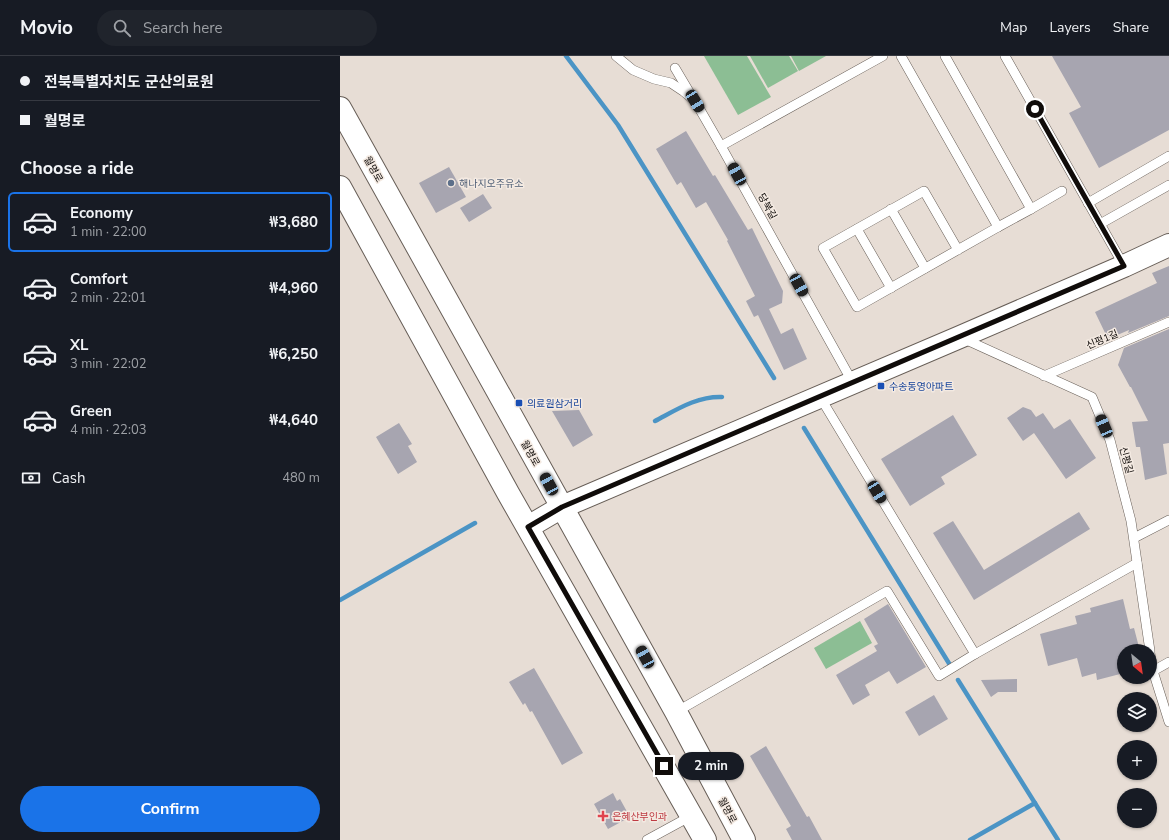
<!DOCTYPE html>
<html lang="en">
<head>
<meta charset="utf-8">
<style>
  body { margin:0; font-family:"Nunito Sans","Noto Sans KR",sans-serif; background:#20242c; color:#f1f3f6; height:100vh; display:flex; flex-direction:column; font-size:15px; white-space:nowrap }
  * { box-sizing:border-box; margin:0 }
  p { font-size:13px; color:#9ea1a6 }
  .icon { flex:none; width:22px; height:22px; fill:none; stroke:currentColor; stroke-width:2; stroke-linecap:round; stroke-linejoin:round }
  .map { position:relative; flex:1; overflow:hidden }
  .side { display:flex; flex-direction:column; background:#171b24; width:340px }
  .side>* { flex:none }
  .guide { display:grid; align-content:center; height:88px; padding:0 20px; background:#171b24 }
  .needle { width:26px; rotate:151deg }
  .buttons { position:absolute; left:777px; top:588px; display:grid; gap:8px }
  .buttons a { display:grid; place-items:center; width:40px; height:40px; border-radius:50%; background:#171b24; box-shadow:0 1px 3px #0004; font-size:20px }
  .end { position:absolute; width:18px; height:18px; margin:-9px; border:5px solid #100c0a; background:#fff; box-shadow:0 0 0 2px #fff }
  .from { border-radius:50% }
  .bubble { position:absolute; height:28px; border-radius:14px; background:#171b24; box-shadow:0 1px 3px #0004; font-size:13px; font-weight:700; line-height:28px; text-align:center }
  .car { position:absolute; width:12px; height:24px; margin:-12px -6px; border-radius:5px; box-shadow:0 0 3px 1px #0007; background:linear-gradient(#222 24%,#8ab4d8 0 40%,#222 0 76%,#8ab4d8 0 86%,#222 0) }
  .guide b { display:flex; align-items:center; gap:14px; height:38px; font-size:15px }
  .guide b+b { border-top:1px solid #363941 }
  .guide i { width:10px; height:10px; background:#f1f3f6 }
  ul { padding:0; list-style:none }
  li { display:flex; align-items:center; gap:12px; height:60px; margin:0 8px 6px; padding:0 12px; border:2px solid transparent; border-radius:6px }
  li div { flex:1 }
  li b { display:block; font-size:15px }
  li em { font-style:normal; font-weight:700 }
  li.selected { border-color:#1a73e8 }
  li>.icon { width:36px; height:36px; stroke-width:1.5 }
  h2 { padding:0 20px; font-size:18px; line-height:48px }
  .pay { display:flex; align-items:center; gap:10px; height:44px; padding:0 20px; font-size:15px }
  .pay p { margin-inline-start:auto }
  .action { display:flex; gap:8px; margin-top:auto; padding:8px 20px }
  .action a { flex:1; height:46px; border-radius:24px; background:#1a73e8; color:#fff; font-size:16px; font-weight:700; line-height:46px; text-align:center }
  header { display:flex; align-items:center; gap:24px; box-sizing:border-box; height:56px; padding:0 20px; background:#171b24; border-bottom:1px solid #363941 }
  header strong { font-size:19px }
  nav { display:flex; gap:22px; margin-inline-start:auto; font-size:14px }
  .search { width:280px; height:36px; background:#20242c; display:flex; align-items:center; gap:10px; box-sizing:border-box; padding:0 14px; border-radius:22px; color:#9ea1a6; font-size:15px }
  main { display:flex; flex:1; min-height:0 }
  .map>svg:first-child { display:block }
  .green { fill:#8cbe94 }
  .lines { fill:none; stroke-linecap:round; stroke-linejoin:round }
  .stream { stroke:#4b94c5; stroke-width:4.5 }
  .building { fill:#a7a5b0 }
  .lane-casing { stroke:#675e57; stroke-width:10 }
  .secondary-casing { stroke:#675e57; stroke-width:24 }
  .lane { stroke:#fff; stroke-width:9 }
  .secondary { stroke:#fff; stroke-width:22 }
  .route { stroke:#100c0a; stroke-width:5 }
  .service-dot { fill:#5c6f8a; stroke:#f4eae2; stroke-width:1.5 }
  .transit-dot { fill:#1a4fb4; stroke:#f4eae2; stroke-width:1.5 }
  .health-dot { fill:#e0444e; stroke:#f4eae2; stroke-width:1.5 }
  .labels { text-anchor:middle; stroke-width:3; stroke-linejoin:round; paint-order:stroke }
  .street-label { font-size:10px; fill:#100c0a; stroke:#f4eae2 }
  .service-label { font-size:10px; fill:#4e5e75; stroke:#f4eae2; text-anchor:start }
  .transit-label { font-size:10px; fill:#164399; stroke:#f4eae2; text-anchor:start }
  .health-label { font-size:10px; fill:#be3a42; stroke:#f4eae2; text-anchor:start }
</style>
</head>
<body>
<header>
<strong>Movio</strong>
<div class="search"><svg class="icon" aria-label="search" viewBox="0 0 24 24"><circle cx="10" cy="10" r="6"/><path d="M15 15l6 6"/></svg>Search here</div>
<nav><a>Map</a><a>Layers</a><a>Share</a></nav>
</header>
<main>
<section class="side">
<div class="guide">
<b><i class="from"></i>전북특별자치도 군산의료원</b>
<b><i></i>월명로</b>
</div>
<h2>Choose a ride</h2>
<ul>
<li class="selected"><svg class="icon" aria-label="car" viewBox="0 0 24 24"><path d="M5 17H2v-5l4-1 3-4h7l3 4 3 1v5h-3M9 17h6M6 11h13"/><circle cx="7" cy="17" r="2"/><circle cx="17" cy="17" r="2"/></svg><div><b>Economy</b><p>1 min · 22:00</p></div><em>₩3,680</em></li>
<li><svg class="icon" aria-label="car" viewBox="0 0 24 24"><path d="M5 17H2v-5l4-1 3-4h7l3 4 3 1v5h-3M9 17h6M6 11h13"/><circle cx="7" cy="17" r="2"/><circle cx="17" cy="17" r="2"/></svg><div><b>Comfort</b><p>2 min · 22:01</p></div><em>₩4,960</em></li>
<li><svg class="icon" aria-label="car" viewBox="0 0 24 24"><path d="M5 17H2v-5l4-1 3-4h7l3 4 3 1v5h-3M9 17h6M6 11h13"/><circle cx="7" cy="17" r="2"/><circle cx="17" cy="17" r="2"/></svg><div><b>XL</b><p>3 min · 22:02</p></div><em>₩6,250</em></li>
<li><svg class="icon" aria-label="car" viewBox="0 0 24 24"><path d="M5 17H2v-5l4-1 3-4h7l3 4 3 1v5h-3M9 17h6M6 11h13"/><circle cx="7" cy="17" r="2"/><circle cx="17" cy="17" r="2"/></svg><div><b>Green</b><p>4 min · 22:03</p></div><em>₩4,640</em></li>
</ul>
<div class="pay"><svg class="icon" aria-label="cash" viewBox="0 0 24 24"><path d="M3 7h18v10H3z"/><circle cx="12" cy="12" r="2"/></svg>Cash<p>480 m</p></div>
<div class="action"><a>Confirm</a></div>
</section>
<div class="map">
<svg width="829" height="784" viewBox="0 0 829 784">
  <rect width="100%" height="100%" fill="#e7ddd5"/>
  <g class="green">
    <polygon points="364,0 407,0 431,41 398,59"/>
    <polygon points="410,0 449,0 458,15 428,32"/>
    <polygon points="451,0 486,0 459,15"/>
    <polygon points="520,565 532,587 486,613 474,592"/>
  </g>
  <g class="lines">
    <g class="stream">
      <polyline points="226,0 278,69 434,322"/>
      <path d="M315,365C336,354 357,340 382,341"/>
      <polyline points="464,372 610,609"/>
      <polyline points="0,544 135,467"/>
      <polyline points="618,624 718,784"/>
      <polyline points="630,784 695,747"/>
    </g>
  </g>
  <g class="building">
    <polygon points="712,0 829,0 829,74 759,112 729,57 741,51"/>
    <polygon points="346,75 373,120 375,119 408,174 412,172 443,235 442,247 429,253 441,278 453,272 467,303 444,314 418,259 414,261 406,245 415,240 387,185 388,184 366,146 356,152 341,126 337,129 316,93"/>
    <polygon points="109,111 126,141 96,157 79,127"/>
    <polygon points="143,138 152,152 129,166 120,152"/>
    <polygon points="829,210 829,260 788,277 789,274 768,283 755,256 817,227 812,217"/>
    <polygon points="829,273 829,387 823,388 827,418 805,424 800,391 796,391 792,366 808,365 791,331 790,331 778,309 784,292"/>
    <polygon points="683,351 691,354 696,361 703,357 714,373 730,363 756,402 726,423 694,377 683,385 667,362"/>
    <polygon points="239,354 253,379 233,391 212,355"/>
    <polygon points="613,359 637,399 601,421 605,428 570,450 541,403"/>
    <polygon points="59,367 72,388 68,390 77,406 58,418 36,381"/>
    <polygon points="739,456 750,473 634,544 593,477 613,465 644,514"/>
    <polygon points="783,543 790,573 794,572 800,595 784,595 784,617 757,624 756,617 742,621 737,602 708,610 700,578 737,568 735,560 751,556 750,552"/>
    <polygon points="548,548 586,611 557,628 549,615 525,629 530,639 513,649 496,619 537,595 534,590 538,588 524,563"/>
    <polygon points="194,612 243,697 222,709 192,655 190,656 185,647 183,649 169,626"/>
    <polygon points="677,623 677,636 658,636 651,641 641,624"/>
    <polygon points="594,639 608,663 579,680 565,656"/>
    <polygon points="426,690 467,761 469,760 482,784 452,784 446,773 451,770 410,700"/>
    <polygon points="273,737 277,745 280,743 290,761 268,773 254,748"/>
  </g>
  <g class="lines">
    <defs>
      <g id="lane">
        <polyline points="276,0 293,14 314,23 331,27 343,35 355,45 381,90 513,327"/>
        <polyline points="561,0 658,171 517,251 483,192 584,135 618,194"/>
        <polyline points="605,0 691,153 658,171"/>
        <polyline points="665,0 784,210"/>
        <polyline points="335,12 351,39"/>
        <polyline points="381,90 543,0"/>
        <polyline points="748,147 829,100"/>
        <polyline points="551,153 585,212"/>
        <polyline points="691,153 722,135"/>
        <polyline points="760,168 829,129"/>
        <polyline points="517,173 551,232"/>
        <polyline points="622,282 752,341 770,384 791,465 810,595"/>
        <polyline points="704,320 829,266"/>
        <polyline points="480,341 635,598 797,507"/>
        <polyline points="794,482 829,464"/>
        <polyline points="810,597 813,615 829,666"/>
        <polyline points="813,615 829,606"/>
        <polyline points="336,656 547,535 599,620 635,598"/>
        <polyline points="307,784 351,760"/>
      </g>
      <g id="secondary">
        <polyline points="0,52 336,656 404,784"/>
        <polyline points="0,131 168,437 365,784"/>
        <polyline points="188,471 222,451 620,281 784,210 829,189"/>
      </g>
    </defs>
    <use href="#lane" class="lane-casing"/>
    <use href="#secondary" class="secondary-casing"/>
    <use href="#lane" class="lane"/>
    <use href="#secondary" class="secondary"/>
  </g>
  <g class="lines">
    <polyline class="route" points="324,710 188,471 222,451 784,210 695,53"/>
  </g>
  <circle class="service-dot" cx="111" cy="127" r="4"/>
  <g class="transit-dot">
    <rect x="537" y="326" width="8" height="8" rx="2"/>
    <rect x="175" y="343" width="8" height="8" rx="2"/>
  </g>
  <path class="health-dot" d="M261 754h4v4h4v4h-4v4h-4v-4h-4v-4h4z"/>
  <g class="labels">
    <g class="street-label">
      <text transform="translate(34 113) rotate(61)" y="4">월명로</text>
      <text transform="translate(428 150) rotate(61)" y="4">당북길</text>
      <text transform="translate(762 283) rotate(-23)" y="4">신평1길</text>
      <text transform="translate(191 397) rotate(61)" y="4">월명로</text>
      <text transform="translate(787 404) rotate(75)" y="4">신평길</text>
      <text transform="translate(388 754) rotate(62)" y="4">월명로</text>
    </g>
    <g class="service-label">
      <text x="119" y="131">해나지오주유소</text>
    </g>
    <g class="transit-label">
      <text x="549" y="334">수송동영아파트</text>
      <text x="187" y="351">의료원삼거리</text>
    </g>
    <g class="health-label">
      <text x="272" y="764">은혜산부인과</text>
    </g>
  </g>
</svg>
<div class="buttons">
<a><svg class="needle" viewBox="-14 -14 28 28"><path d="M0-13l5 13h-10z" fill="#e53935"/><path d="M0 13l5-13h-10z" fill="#9ea1a6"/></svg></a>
<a><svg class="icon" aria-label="layers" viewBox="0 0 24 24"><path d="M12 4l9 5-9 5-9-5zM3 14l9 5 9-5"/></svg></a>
<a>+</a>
<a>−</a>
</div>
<i class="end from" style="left:695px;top:53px"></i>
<i class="end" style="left:324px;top:710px"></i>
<div class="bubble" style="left:338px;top:696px;width:66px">2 min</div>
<i class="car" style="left:355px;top:45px;rotate:149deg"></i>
<i class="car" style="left:397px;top:118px;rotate:331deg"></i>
<i class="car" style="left:459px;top:229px;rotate:151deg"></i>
<i class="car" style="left:764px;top:370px;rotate:337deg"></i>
<i class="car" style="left:209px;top:428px;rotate:331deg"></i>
<i class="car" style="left:537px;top:436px;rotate:149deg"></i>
<i class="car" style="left:305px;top:601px;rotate:331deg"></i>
</div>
</main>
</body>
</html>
